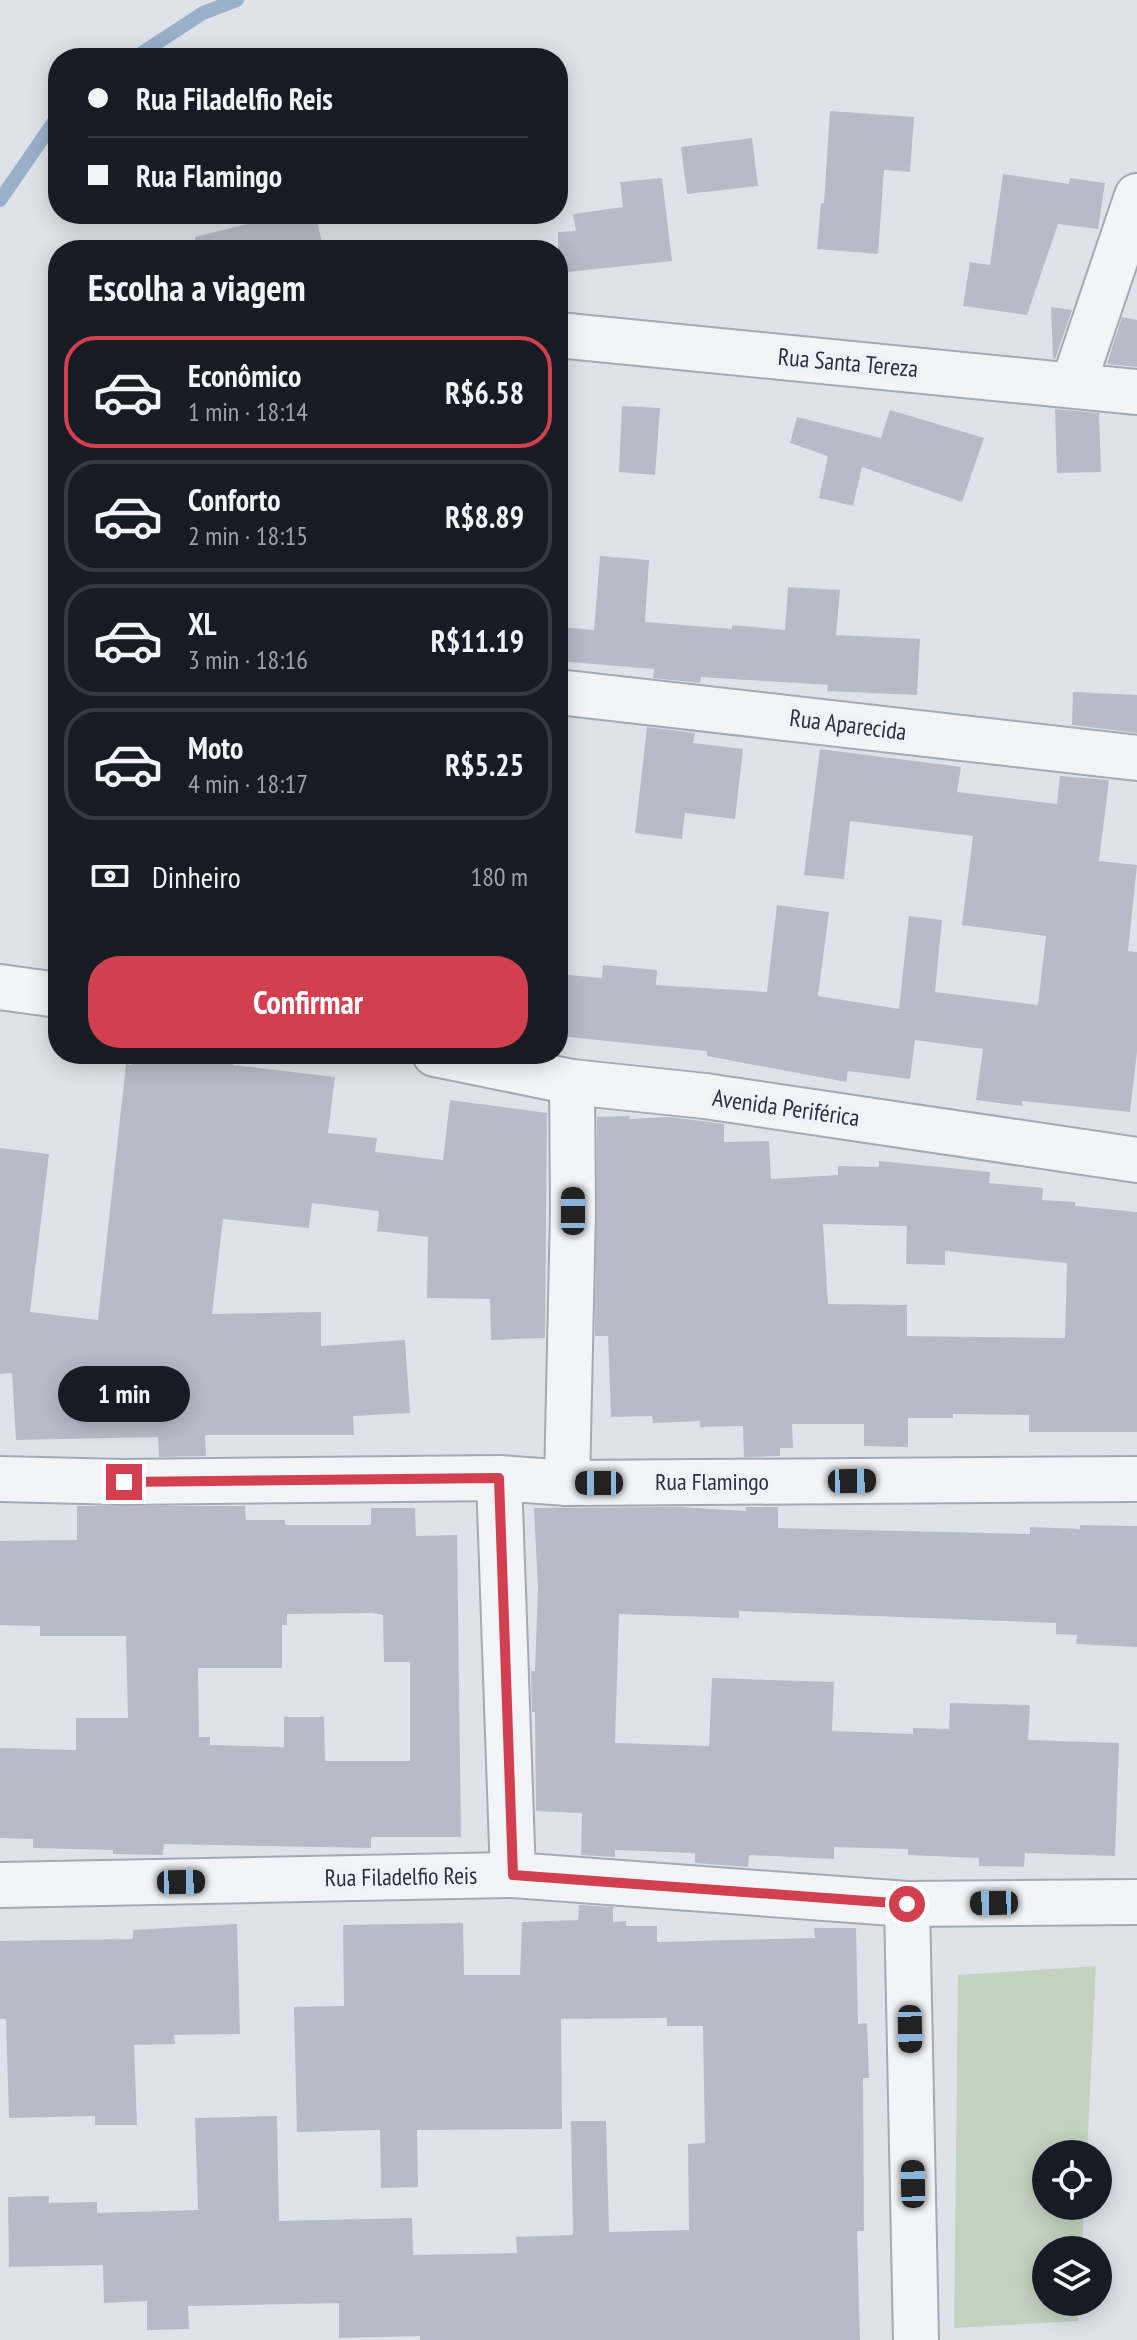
<!DOCTYPE html>
<html lang="pt">
<head>
<meta charset="utf-8">
<style>
  body { margin:0; font-family:"PT Sans Narrow",sans-serif; background:#242831; color:#f1f3f6; height:100vh; display:flex; flex-direction:column; font-size:30px; white-space:nowrap }
  * { box-sizing:border-box; margin:0 }
  p { font-size:26px; color:#9ea1a6 }
  .icon { flex:none; width:44px; height:44px; fill:none; stroke:currentColor; stroke-width:2; stroke-linecap:round; stroke-linejoin:round }
  .map { position:relative; flex:1; overflow:hidden }
  .side { position:absolute; left:48px; top:240px; width:520px; height:824px; display:flex; flex-direction:column; background:#171b24; border-radius:32px; box-shadow:0 4px 20px #0003 }
  .side>* { flex:none }
  .top-card { position:absolute; left:48px; top:48px; width:520px; height:176px; border-radius:32px; box-shadow:0 4px 20px #0003; display:grid; align-content:center; height:176px; padding:0 40px; background:#171b24 }
  .tools { position:absolute; left:1032px; top:2140px; display:grid; gap:16px }
  .tools a { display:grid; place-items:center; width:80px; height:80px; border-radius:50%; background:#171b24; box-shadow:0 4px 20px #0003; font-size:40px }
  .end { position:absolute; width:36px; height:36px; margin:-18px; border:10px solid #d24050; background:#fff; box-shadow:0 0 0 4px #fff }
  .from { border-radius:50% }
  .bubble { position:absolute; height:56px; border-radius:28px; background:#171b24; box-shadow:0 4px 20px #0003; font-size:26px; font-weight:700; line-height:56px; text-align:center }
  .car { position:absolute; width:24px; height:48px; margin:-24px -12px; border-radius:10px; box-shadow:0 0 6px 2px #0007; background:linear-gradient(#222 24%,#8ab4d8 0 40%,#222 0 76%,#8ab4d8 0 86%,#222 0) }
  .top-card b { display:flex; align-items:center; gap:28px; height:76px; font-size:30px }
  .top-card b+b { border-top:2px solid #363941 }
  .top-card i { width:20px; height:20px; background:#f1f3f6 }
  ul { padding:0; list-style:none }
  li { display:flex; align-items:center; gap:24px; height:112px; margin:0 16px 12px; padding:0 24px; border:4px solid #363941; border-radius:32px }
  li div { flex:1 }
  li b { display:block; font-size:30px }
  li em { font-style:normal; font-weight:700 }
  li.selected { border-color:#d24050 }
  li>.icon { width:72px; height:72px; stroke-width:1.5 }
  h2 { padding:0 40px; font-size:36px; line-height:96px }
  .pay { display:flex; align-items:center; gap:20px; height:88px; padding:0 40px; font-size:30px }
  .pay p { margin-inline-start:auto }
  .cta { display:flex; gap:16px; margin-top:auto; padding:16px 40px }
  .cta a { flex:1; height:92px; border-radius:32px; background:#d24050; color:#fff; font-size:32px; font-weight:700; line-height:92px; text-align:center }
  .map>svg:first-child { display:block }
  .green { fill:#c4d3c0 }
  .lines { fill:none; stroke-linecap:round; stroke-linejoin:round }
  .stream { stroke:#99afca; stroke-width:14 }
  .building { fill:#b6bcc6; fill-rule:evenodd }
  .minor-casing { stroke:#a4aab3; stroke-width:48 }
  .minor { stroke:#f2f4f7; stroke-width:44 }
  .route { stroke:#d24050; stroke-width:10 }
  .labels { text-anchor:middle; stroke-width:8; stroke-linejoin:round; paint-order:stroke }
  .street-label { font-size:24px; fill:#283041; stroke:#eff2f6 }
</style>
</head>
<body>
<div class="map">
<svg width="1137" height="2340" viewBox="0 0 1137 2340">
  <rect width="100%" height="100%" fill="#dfe3e9"/>
  <polygon class="green" points="1096,1966 1087,2154 1046,2154 1046,2206 1084,2206 1082,2250 1046,2250 1046,2302 1079,2302 1078,2321 954,2328 958,1975"/>
  <g class="lines">
    <g class="stream">
      <polyline points="134,58 203,13 237,0"/>
      <polyline points="0,200 58,116"/>
    </g>
  </g>
  <g class="building">
    <polygon points="830,111 914,117 910,172 884,170 878,254 817,249 821,203 824,203"/>
    <polygon points="752,138 758,186 687,194 681,147"/>
    <polygon points="1003,174 1069,184 1070,178 1105,183 1098,229 1058,224 1027,315 963,306 970,262 990,265"/>
    <polygon points="662,178 672,261 558,273 558,232 576,231 573,214 623,207 620,182"/>
    <polygon points="287,214 315,214 324,250 197,250 195,237"/>
    <polygon points="1051,307 1072,310 1055,359 1053,359"/>
    <polygon points="1122,317 1137,320 1137,367 1107,364"/>
    <polygon points="622,406 660,408 655,475 619,472"/>
    <polygon points="1055,409 1099,413 1101,472 1057,473"/>
    <polygon points="890,410 984,438 962,502 862,467 853,506 819,498 828,456 790,443 797,417 881,438"/>
    <polygon points="600,556 649,560 645,622 732,629 732,625 785,630 788,587 840,590 836,635 920,639 917,695 827,691 828,685 701,677 700,683 653,678 654,669 558,661 558,627 594,630"/>
    <polygon points="1073,692 1137,695 1137,733 1072,725"/>
    <polygon points="647,727 695,733 693,743 743,749 735,819 685,813 682,839 635,833"/>
    <polygon points="820,749 961,767 957,792 1057,804 1060,776 1109,780 1099,861 1137,865 1128,951 1137,952 1137,1052 1130,1112 1022,1101 1022,1106 976,1100 983,1049 915,1040 910,1079 848,1071 846,1082 707,1056 707,1051 558,1036 558,974 602,978 603,965 657,970 656,985 767,992 777,905 829,912 818,996 899,1009 909,916 942,920 935,992 1038,1005 1046,936 962,925 973,836 850,821 844,879 804,875"/>
    <polygon points="184,1054 234,1059 233,1065 335,1077 328,1133 377,1138 375,1152 443,1160 450,1100 547,1113 545,1338 491,1340 490,1299 427,1298 428,1237 377,1231 379,1211 312,1203 309,1228 223,1219 212,1314 321,1312 321,1346 405,1340 410,1413 353,1416 354,1435 205,1435 206,1456 159,1457 158,1437 16,1440 12,1373 0,1374 0,1148 49,1154 30,1312 98,1320 126,1064 132,1065 133,1055 183,1061"/>
    <path d="M629,1116L630,1119L670,1117L724,1124V1142L769,1141L771,1179L838,1175V1166L879,1167V1161L990,1172L989,1183L1043,1188L1042,1200L1075,1202V1206L1137,1212V1432H1029V1415L953,1414V1418H908V1447L864,1446V1424H792L793,1448H780V1456L744,1457L743,1426L700,1427V1421L653,1423L652,1416L611,1417L608,1336H595L597,1117ZM823,1224L907,1226L906,1264L945,1265V1251L1067,1263L1065,1338L907,1336V1305L828,1304Z"/>
    <path d="M77,1506H245L246,1520H285V1525H371V1508H415L416,1536L457,1535L461,1837H371V1848L164,1844L163,1855L113,1854V1850L33,1848V1839L0,1838V1748L76,1750V1718H128L126,1636H40V1626L0,1625V1541L77,1540ZM373,1613L383,1615L384,1662H410V1761H325L324,1717H284V1747L210,1745V1737H199L198,1668H282V1625H287V1614Z"/>
    <polygon points="680,1507 746,1511 746,1507 778,1507 778,1528 1030,1534 1030,1527 1080,1529 1080,1525 1137,1526 1137,1647 1076,1644 1077,1635 1056,1634 1056,1623 739,1611 739,1618 619,1614 615,1743 709,1746 712,1678 834,1682 832,1731 913,1734 913,1728 949,1729 950,1703 1030,1705 1028,1740 1119,1743 1115,1856 1025,1853 1024,1867 979,1866 979,1858 908,1855 908,1849 834,1847 834,1859 749,1855 748,1867 695,1863 695,1853 615,1850 615,1857 581,1855 582,1813 536,1811 535,1712 532,1712 531,1671 535,1671 538,1589 534,1508"/>
    <polygon points="579,1905 613,1907 613,1922 626,1921 626,1926 657,1926 657,1942 815,1938 814,1928 856,1928 858,2024 867,2023 869,2078 863,2078 864,2231 857,2231 860,2340 420,2340 420,2336 339,2338 339,2303 188,2306 189,2329 147,2330 147,2301 104,2303 103,2265 9,2267 8,2197 49,2196 49,2203 97,2202 97,2213 198,2210 195,2118 277,2116 279,2221 412,2218 413,2255 517,2253 516,2237 573,2235 571,2121 606,2121 609,2232 689,2230 688,2144 705,2143 703,2026 667,2026 667,2018 561,2019 562,2129 417,2130 418,2187 381,2188 380,2130 297,2132 294,2007 344,2006 343,1925 463,1923 464,1975 520,1975 522,1922 578,1920"/>
    <polygon points="237,1924 240,2034 174,2035 175,2044 134,2045 137,2125 95,2125 95,2116 9,2118 6,2019 0,2019 0,1941 133,1939 133,1930"/>
  </g>
  <g class="lines">
    <defs>
      <g id="minor">
        <polyline points="558,335 1137,392"/>
        <polyline points="1073,385 1137,196"/>
        <polyline points="558,692 1137,758"/>
        <polyline points="0,987 58,995"/>
        <polyline points="435,1054 572,1082 705,1096 1137,1160"/>
        <polyline points="499,1478 513,1875"/>
        <polyline points="0,1479 124,1482 499,1478 567,1483 1137,1479"/>
        <polyline points="567,1483 573,1211 572,1082"/>
        <polyline points="0,1885 513,1875 907,1904 1137,1902"/>
        <polyline points="907,1904 916,2340"/>
      </g>
    </defs>
    <use href="#minor" class="minor-casing"/>
    <use href="#minor" class="minor"/>
  </g>
  <g class="lines">
    <polyline class="route" points="124,1482 499,1478 513,1875 907,1904"/>
  </g>
  <g class="labels">
    <g class="street-label">
      <text transform="translate(848 363) rotate(5)" y="8">Rua Santa Tereza</text>
      <text transform="translate(848 725) rotate(7)" y="8">Rua Aparecida</text>
      <text transform="translate(786 1108) rotate(8)" y="8">Avenida Periférica</text>
      <text x="712" y="1490">Rua Flamingo</text>
      <text transform="translate(401 1877) rotate(-1)" y="8">Rua Filadelfio Reis</text>
    </g>
  </g>
</svg>
<div class="tools">
<a><svg class="icon" aria-label="locate" viewBox="0 0 24 24"><circle cx="12" cy="12" r="6"/><path d="M12 2v4M12 18v4M2 12h4M18 12h4"/></svg></a>
<a><svg class="icon" aria-label="layers" viewBox="0 0 24 24"><path d="M12 4l9 5-9 5-9-5zM3 14l9 5 9-5"/></svg></a>
</div>
<i class="end from" style="left:907px;top:1904px"></i>
<i class="end" style="left:124px;top:1482px"></i>
<div class="bubble" style="left:58px;top:1366px;width:132px">1 min</div>
<i class="car" style="left:573px;top:1211px;rotate:0deg"></i>
<i class="car" style="left:852px;top:1481px;rotate:89deg"></i>
<i class="car" style="left:599px;top:1483px;rotate:270deg"></i>
<i class="car" style="left:181px;top:1882px;rotate:89deg"></i>
<i class="car" style="left:994px;top:1903px;rotate:269deg"></i>
<i class="car" style="left:910px;top:2029px;rotate:179deg"></i>
<i class="car" style="left:913px;top:2184px;rotate:359deg"></i>
<div class="top-card">
<b><i class="from"></i>Rua Filadelfio Reis</b>
<b><i></i>Rua Flamingo</b>
</div>
<section class="side">
<h2>Escolha a viagem</h2>
<ul>
<li class="selected"><svg class="icon" aria-label="car" viewBox="0 0 24 24"><path d="M5 17H2v-5l4-1 3-4h7l3 4 3 1v5h-3M9 17h6M6 11h13"/><circle cx="7" cy="17" r="2"/><circle cx="17" cy="17" r="2"/></svg><div><b>Econômico</b><p>1 min · 18:14</p></div><em>R$6.58</em></li>
<li><svg class="icon" aria-label="car" viewBox="0 0 24 24"><path d="M5 17H2v-5l4-1 3-4h7l3 4 3 1v5h-3M9 17h6M6 11h13"/><circle cx="7" cy="17" r="2"/><circle cx="17" cy="17" r="2"/></svg><div><b>Conforto</b><p>2 min · 18:15</p></div><em>R$8.89</em></li>
<li><svg class="icon" aria-label="car" viewBox="0 0 24 24"><path d="M5 17H2v-5l4-1 3-4h7l3 4 3 1v5h-3M9 17h6M6 11h13"/><circle cx="7" cy="17" r="2"/><circle cx="17" cy="17" r="2"/></svg><div><b>XL</b><p>3 min · 18:16</p></div><em>R$11.19</em></li>
<li><svg class="icon" aria-label="car" viewBox="0 0 24 24"><path d="M5 17H2v-5l4-1 3-4h7l3 4 3 1v5h-3M9 17h6M6 11h13"/><circle cx="7" cy="17" r="2"/><circle cx="17" cy="17" r="2"/></svg><div><b>Moto</b><p>4 min · 18:17</p></div><em>R$5.25</em></li>
</ul>
<div class="pay"><svg class="icon" aria-label="cash" viewBox="0 0 24 24"><path d="M3 7h18v10H3z"/><circle cx="12" cy="12" r="2"/></svg>Dinheiro<p>180 m</p></div>
<div class="cta"><a>Confirmar</a></div>
</section>
</div>
</body>
</html>
